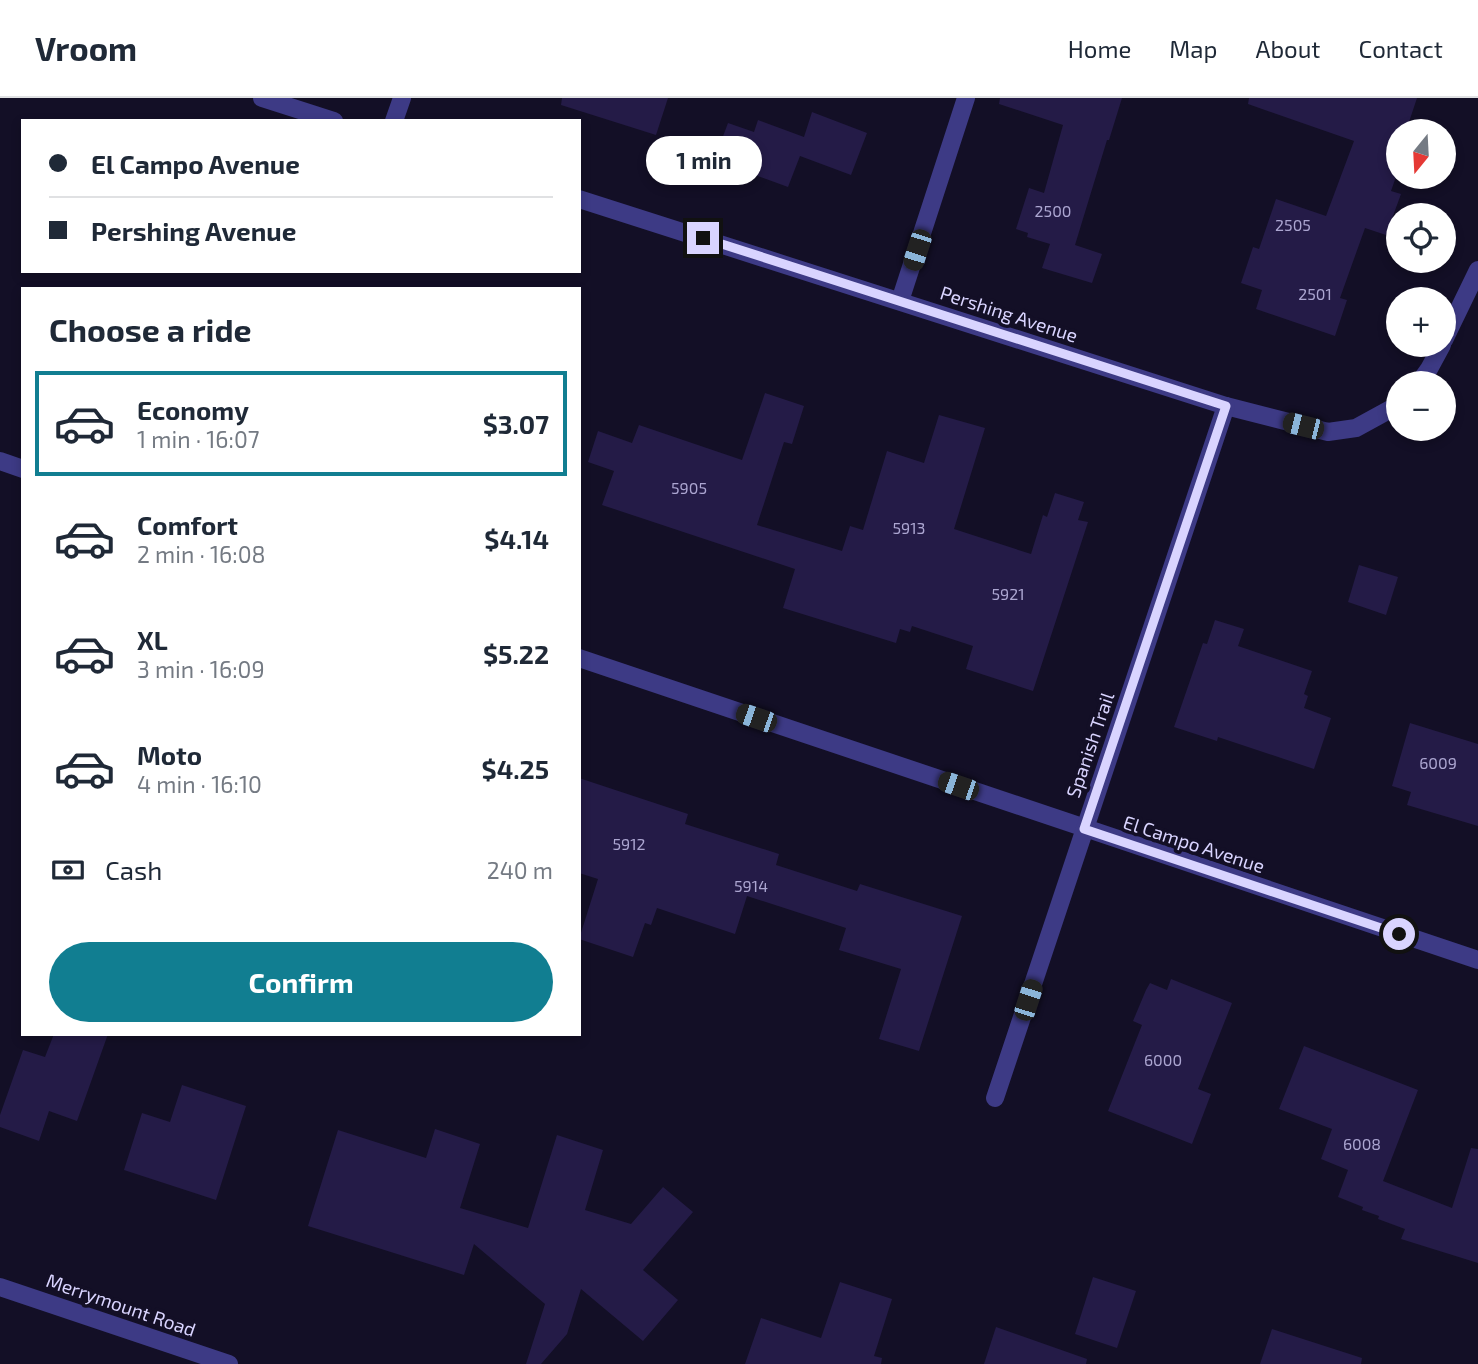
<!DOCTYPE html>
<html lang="en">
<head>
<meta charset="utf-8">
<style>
  body { margin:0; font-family:"Exo 2",sans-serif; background:#f6f6f7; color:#1f2937; height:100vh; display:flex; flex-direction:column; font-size:26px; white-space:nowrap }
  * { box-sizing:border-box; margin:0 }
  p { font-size:23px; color:#747a83 }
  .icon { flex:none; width:38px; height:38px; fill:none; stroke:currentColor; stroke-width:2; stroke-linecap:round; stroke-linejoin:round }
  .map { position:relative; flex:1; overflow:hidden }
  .side { position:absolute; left:21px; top:189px; width:560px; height:749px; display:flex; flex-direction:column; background:#fff; border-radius:0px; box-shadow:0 4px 10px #0003 }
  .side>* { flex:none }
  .guide { position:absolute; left:21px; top:21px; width:560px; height:154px; border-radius:0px; box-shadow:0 4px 10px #0003; display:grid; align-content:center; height:154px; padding:0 28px; background:#fff }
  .needle { width:46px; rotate:198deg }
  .fabs { position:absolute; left:1386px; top:21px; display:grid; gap:14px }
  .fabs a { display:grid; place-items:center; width:70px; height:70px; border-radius:50%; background:#fff; box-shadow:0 4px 10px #0003; font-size:35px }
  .end { position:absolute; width:32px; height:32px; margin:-16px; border:9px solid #d9d4ff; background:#111; box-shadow:0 0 0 4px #111 }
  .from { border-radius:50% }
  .bubble { position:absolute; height:49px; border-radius:24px; background:#fff; box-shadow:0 4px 10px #0003; font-size:23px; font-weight:700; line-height:49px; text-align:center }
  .car { position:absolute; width:21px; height:42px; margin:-21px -10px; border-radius:9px; box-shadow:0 0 5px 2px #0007; background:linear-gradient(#222 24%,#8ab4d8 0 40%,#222 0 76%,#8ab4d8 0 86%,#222 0) }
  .guide b { display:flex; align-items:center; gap:24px; height:66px; font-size:26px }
  .guide b+b { border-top:2px solid #e0e1e3 }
  .guide i { width:18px; height:18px; background:#1f2937 }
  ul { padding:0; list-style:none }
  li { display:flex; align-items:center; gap:21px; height:105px; margin:0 14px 10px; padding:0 14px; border:4px solid transparent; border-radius:0px }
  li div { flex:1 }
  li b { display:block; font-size:26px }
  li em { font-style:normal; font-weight:700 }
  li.active { border-color:#117e91 }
  li>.icon { width:63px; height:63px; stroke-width:1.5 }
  h2 { padding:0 28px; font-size:32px; line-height:84px }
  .pay { display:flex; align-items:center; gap:18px; height:77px; padding:0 28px; font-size:26px }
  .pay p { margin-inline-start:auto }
  .primary-button { display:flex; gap:14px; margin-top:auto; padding:14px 28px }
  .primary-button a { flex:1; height:80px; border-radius:42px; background:#117e91; color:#fff; font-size:28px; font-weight:700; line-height:80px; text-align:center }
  header { display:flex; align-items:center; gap:42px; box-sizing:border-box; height:98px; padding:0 35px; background:#fff; border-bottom:2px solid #e0e1e3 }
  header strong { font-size:33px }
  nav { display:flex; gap:38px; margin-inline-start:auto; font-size:24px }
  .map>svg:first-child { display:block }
  .building { fill:#241b47 }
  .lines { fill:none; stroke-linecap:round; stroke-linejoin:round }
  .minor { stroke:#3d3a85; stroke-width:18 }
  .route { stroke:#d9d4ff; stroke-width:9 }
  .labels { text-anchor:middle; stroke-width:7; stroke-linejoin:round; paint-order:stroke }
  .number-label { font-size:16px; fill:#aca6d1 }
  .street-label { font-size:19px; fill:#d9d4ff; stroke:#130f26 }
</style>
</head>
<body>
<header>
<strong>Vroom</strong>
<nav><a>Home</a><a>Map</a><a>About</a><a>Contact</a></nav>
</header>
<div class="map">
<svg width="1478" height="1266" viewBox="0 0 1478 1266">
  <rect width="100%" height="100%" fill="#130f26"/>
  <g class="building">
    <polygon points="562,0 668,0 656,37 561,7"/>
    <polygon points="1000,0 1122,0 1109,42 1107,42 1075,147 1102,156 1092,185 1042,170 1050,146 1027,139 1028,135 1016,131 1029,90 1044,95 1063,27 999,6"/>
    <polygon points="1249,0 1417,0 1406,33 1398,33 1398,59 1394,72 1398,73 1391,93 1401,96 1386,137 1365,130 1340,200 1347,202 1335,238 1256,211 1262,192 1241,185 1253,149 1259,151 1276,101 1326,118 1354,43 1248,6"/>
    <polygon points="812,14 867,35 851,77 800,58 788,89 741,72 743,68 716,57 728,25 754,34 758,22 804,39"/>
    <polygon points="765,295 804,308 792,346 784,344 757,427 842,453 850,428 863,432 887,353 924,365 939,317 985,330 954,431 1031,456 1043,417 1047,419 1055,395 1084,404 1078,422 1088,424 1033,593 966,571 973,548 912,528 910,534 900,531 896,545 783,510 795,471 602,407 614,373 588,364 598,333 632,345 639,327 742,362"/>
    <polygon points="1359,467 1398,479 1386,517 1348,504"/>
    <polygon points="1215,522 1244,531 1238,548 1312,573 1304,596 1308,598 1304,610 1331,620 1314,671 1218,639 1217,643 1174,629 1203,545 1207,546"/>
    <polygon points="1410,625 1478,646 1478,728 1407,707 1411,694 1392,688"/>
    <polygon points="579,680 688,716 685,726 779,756 776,767 857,793 860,786 962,818 919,953 879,941 901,871 839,852 846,830 747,798 735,836 657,810 651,827 645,825 633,859 579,841 598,781 579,775"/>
    <polygon points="1171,881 1232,905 1198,991 1211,996 1192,1046 1108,1013 1142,927 1133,923 1146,892 1150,885 1167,892"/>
    <polygon points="54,936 108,936 77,1023 49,1013 39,1043 0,1029 0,1017 23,952 45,959"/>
    <polygon points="1304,948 1418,992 1383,1083 1452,1110 1471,1050 1478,1051 1478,1165 1401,1141 1405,1131 1378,1121 1379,1118 1362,1112 1363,1109 1338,1099 1348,1072 1321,1061 1332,1031 1279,1011"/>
    <polygon points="182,987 246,1008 216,1102 124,1072 142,1015 170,1024"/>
    <polygon points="435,1031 480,1046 460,1110 528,1130 557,1037 603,1052 585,1112 631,1126 663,1089 693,1114 643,1172 678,1202 643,1243 581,1191 567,1236 541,1266 526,1266 545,1206 474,1146 464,1177 308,1128 338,1032 426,1060"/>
    <polygon points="1093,1179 1136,1193 1117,1250 1075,1236"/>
    <polygon points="840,1184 892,1201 874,1258 882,1260 881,1266 745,1266 761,1220 821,1240"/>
    <polygon points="996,1229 1087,1261 1086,1266 984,1266"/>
    <polygon points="1272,1231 1362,1260 1361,1266 1260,1266"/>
  </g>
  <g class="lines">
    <g class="minor">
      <polyline points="262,0 334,23"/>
      <polyline points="394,23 402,0"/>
      <polyline points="579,101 1226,308 1328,334 1356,330 1398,307"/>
      <polyline points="900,203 966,0"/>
      <polyline points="1444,242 1478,172"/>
      <polyline points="1419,285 1429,271 1442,247"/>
      <polyline points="0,363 23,371"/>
      <polyline points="579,560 1478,862"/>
      <polyline points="995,1000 1226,308"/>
      <polyline points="0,1189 229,1266"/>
    </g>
  </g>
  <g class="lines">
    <polyline class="route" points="703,140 1226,308 1084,731 1399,836"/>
  </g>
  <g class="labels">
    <g class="number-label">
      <text x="1053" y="119">2500</text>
      <text x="1293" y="133">2505</text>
      <text x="1315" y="202">2501</text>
      <text x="689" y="396">5905</text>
      <text x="909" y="436">5913</text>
      <text x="1008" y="502">5921</text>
      <text x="1438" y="671">6009</text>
      <text x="629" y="752">5912</text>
      <text x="751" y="794">5914</text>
      <text x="1163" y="968">6000</text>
      <text x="1362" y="1052">6008</text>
    </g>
    <g class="street-label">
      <text transform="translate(1009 216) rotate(18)" y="7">Pershing Avenue</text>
      <text transform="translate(1090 647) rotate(-71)" y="7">Spanish Trail</text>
      <text transform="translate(1194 746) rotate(18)" y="7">El Campo Avenue</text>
      <text transform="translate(121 1207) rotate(19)" y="7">Merrymount Road</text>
    </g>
  </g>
</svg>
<div class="fabs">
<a><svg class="needle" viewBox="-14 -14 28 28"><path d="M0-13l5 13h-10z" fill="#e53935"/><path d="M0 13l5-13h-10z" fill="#747a83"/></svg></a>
<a><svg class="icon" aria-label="locate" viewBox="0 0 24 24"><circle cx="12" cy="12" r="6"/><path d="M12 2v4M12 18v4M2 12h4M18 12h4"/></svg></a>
<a>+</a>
<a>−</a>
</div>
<i class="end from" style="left:1399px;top:836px"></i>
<i class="end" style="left:703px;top:140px"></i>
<div class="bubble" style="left:646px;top:38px;width:116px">1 min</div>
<i class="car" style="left:917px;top:152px;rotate:198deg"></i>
<i class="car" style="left:1303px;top:328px;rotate:284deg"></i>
<i class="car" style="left:756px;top:620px;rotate:289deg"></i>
<i class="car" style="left:958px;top:688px;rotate:289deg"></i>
<i class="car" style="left:1028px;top:902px;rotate:18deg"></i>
<div class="guide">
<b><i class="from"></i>El Campo Avenue</b>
<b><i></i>Pershing Avenue</b>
</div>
<section class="side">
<h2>Choose a ride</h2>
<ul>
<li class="active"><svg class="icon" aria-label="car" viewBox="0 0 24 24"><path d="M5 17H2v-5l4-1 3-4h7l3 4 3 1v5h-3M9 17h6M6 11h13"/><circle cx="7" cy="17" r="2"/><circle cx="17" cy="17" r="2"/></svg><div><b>Economy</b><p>1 min · 16:07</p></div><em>$3.07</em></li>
<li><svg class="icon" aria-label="car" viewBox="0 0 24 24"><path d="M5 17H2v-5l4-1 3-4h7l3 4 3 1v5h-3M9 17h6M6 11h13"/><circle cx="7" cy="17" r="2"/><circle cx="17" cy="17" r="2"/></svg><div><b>Comfort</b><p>2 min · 16:08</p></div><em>$4.14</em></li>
<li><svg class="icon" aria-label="car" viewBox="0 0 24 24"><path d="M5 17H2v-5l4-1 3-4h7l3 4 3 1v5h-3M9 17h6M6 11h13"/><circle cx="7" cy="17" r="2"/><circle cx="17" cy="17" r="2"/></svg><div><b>XL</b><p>3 min · 16:09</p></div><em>$5.22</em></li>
<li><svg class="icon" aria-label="car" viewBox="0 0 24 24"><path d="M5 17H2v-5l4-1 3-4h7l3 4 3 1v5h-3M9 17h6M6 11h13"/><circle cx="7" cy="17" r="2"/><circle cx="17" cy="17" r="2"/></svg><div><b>Moto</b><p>4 min · 16:10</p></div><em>$4.25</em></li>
</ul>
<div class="pay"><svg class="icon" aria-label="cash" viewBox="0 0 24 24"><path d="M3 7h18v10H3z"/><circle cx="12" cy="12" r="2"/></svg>Cash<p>240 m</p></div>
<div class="primary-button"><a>Confirm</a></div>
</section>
</div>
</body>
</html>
